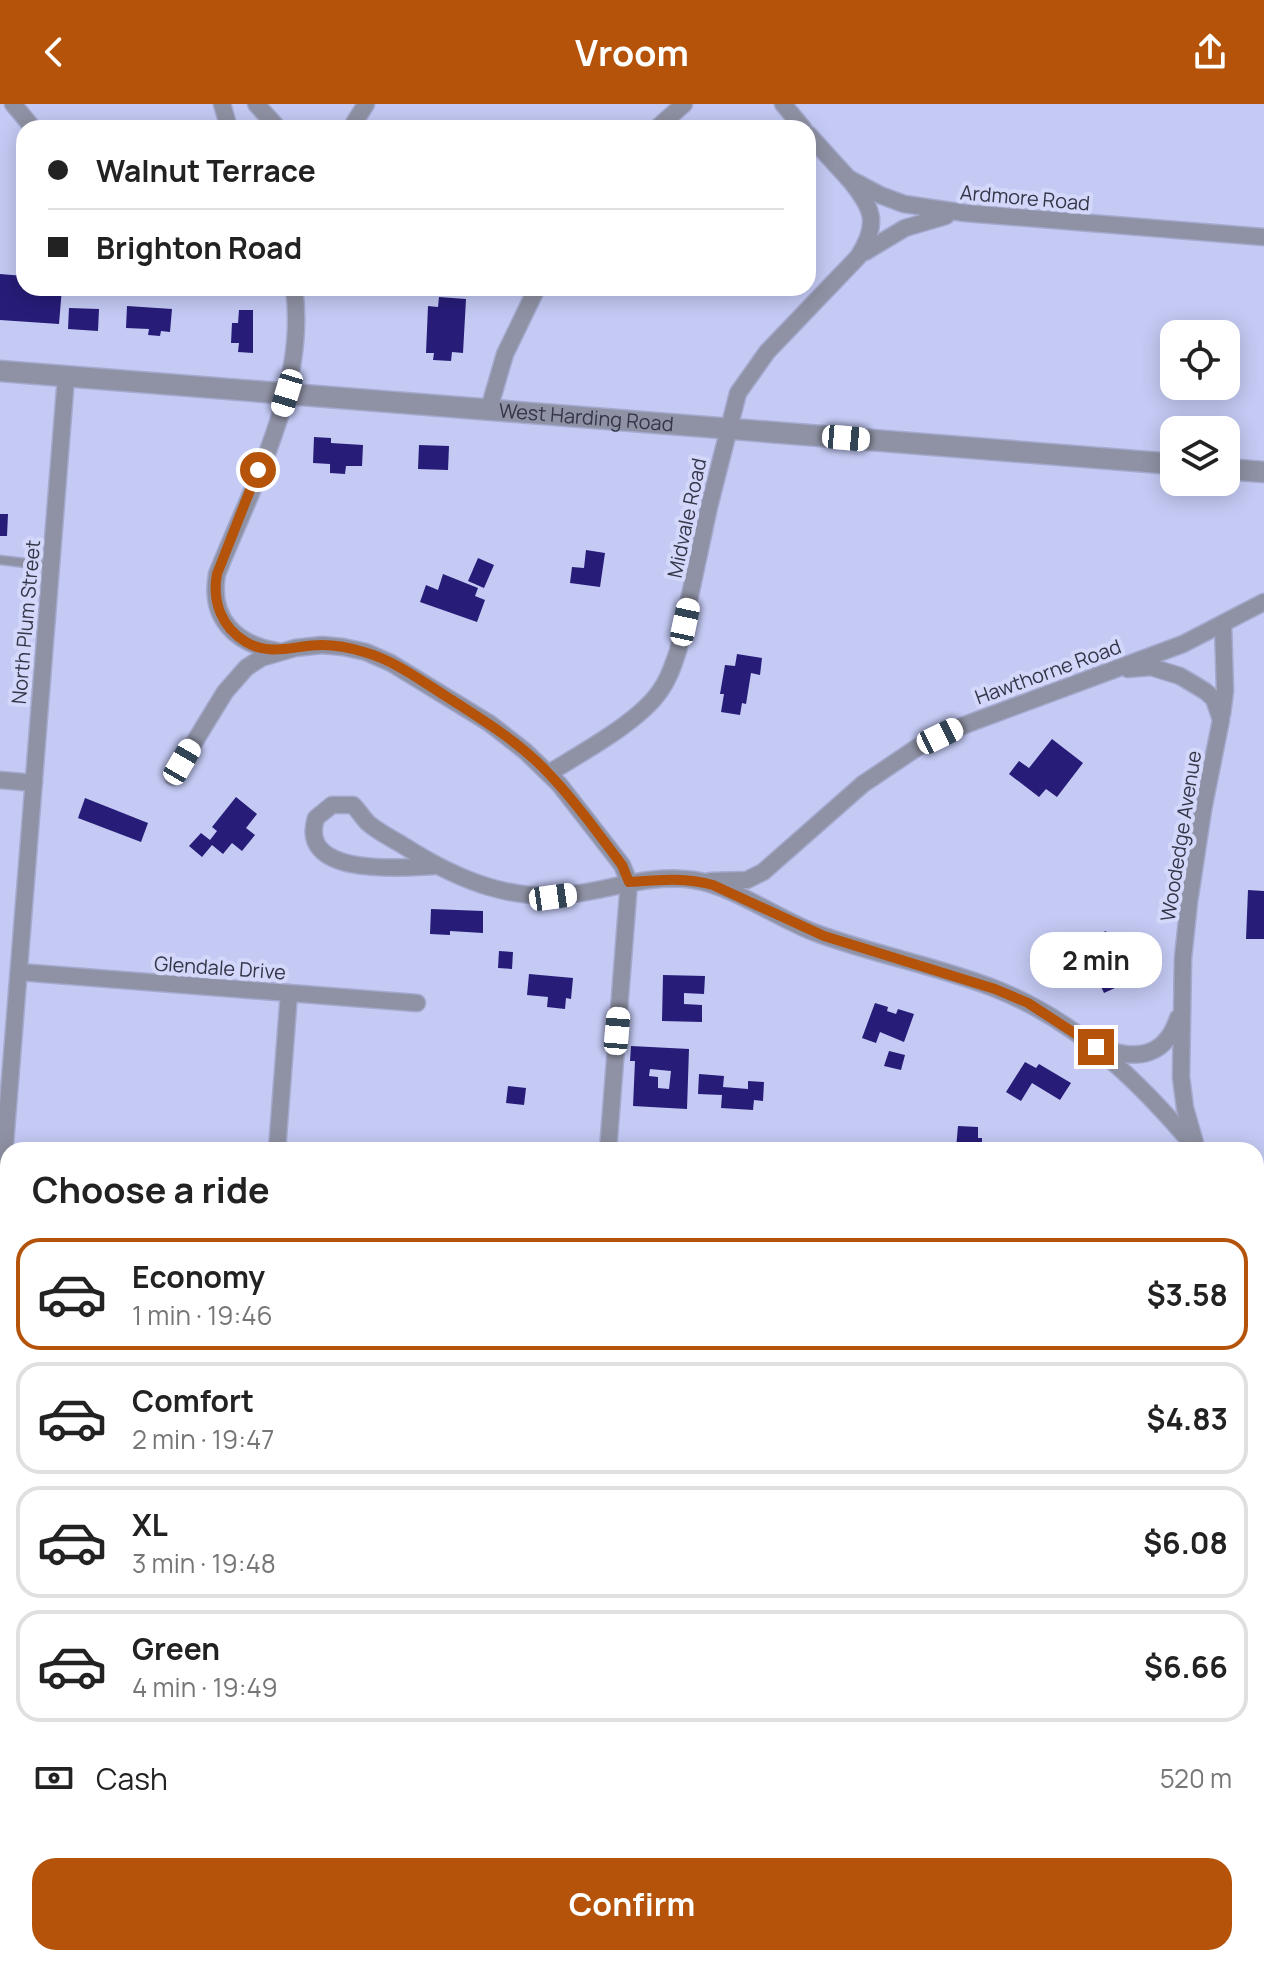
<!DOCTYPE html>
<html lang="en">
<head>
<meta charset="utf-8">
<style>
  body { margin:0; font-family:Manrope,sans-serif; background:#f2f2f2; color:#222; height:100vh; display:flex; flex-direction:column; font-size:30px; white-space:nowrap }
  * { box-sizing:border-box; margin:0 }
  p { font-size:26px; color:#767676 }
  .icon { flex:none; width:44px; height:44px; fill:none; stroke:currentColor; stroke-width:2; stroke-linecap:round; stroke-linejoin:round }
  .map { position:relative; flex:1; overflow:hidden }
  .sheet { position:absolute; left:0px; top:1038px; width:1264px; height:824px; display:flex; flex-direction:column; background:#fff; border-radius:24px 24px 0 0; box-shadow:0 4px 20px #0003 }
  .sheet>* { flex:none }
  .hud { position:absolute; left:16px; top:16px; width:800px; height:176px; border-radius:24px; box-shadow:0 4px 20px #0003; display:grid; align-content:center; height:176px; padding:0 32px; background:#fff }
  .fabs { position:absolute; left:1160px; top:216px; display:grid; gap:16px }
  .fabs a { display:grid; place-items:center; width:80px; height:80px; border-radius:16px; background:#fff; box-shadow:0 4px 20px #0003; font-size:40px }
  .end { position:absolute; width:36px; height:36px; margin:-18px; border:10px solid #b45309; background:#fff; box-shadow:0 0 0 4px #fff }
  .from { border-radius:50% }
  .bubble { position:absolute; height:56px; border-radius:24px; background:#fff; box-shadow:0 4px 20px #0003; font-size:26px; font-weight:700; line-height:56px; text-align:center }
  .car { position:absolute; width:24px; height:48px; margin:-24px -12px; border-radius:10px; box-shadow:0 0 6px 2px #0007; background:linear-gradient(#fff 24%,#345 0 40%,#fff 0 76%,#345 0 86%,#fff 0) }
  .hud b { display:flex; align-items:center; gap:28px; height:76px; font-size:30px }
  .hud b+b { border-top:2px solid #e0e0e0 }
  .hud i { width:20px; height:20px; background:#222 }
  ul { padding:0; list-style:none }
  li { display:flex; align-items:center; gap:24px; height:112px; margin:0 16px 12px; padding:0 16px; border:4px solid #e0e0e0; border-radius:24px }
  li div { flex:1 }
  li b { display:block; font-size:30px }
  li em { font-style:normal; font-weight:700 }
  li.current { border-color:#b45309 }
  li>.icon { width:72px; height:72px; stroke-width:1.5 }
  h2 { padding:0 32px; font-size:36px; line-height:96px }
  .pay { display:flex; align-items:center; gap:20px; height:88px; padding:0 32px; font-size:30px }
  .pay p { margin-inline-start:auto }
  .action { display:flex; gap:16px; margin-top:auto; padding:16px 32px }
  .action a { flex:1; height:92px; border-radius:24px; background:#b45309; color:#fff; font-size:32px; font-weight:700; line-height:92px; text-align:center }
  header { display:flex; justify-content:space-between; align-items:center; height:104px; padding:0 32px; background:#b45309; color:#fff; font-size:36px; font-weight:700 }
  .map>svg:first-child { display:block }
  .built { fill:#b8beef }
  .building { fill:#271c78; fill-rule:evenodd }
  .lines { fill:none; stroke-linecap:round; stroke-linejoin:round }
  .service-casing { stroke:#a4a9ce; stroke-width:11 }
  .minor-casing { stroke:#a4a9ce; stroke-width:19 }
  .tertiary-casing { stroke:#a4a9ce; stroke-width:23 }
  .service { stroke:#8f92a4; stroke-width:8 }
  .minor { stroke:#8f92a4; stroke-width:16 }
  .tertiary { stroke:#8f92a4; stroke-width:20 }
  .route { stroke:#b45309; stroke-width:10 }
  .labels { text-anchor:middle; stroke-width:8; stroke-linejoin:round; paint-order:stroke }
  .street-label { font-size:20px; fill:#343647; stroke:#d3d7fa }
</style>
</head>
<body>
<header><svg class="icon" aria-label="back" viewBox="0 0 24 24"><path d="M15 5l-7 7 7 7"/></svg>Vroom<svg class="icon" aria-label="share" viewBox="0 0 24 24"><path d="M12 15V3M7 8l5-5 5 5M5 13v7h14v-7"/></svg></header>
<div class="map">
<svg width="1264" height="1862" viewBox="0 0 1264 1862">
  <rect width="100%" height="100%" fill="#c4caf4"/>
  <polygon class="built" points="1256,1128 1264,1129 1264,1862 567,1862 568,1854 1256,1854"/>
  <g class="building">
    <polygon points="0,170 24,172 24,184 62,184 59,220 0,216"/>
    <polygon points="439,193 466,195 463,249 452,248 451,257 433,256 434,249 426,249 428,202 438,203"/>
    <polygon points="127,202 172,205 170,228 161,227 160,232 148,231 149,225 126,224"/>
    <polygon points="69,204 99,205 98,227 68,225"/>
    <polygon points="239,206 253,206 253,249 238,248 239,239 231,239 232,219 238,219"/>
    <polygon points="314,333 331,334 331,339 363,341 362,362 346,362 345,370 330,369 330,360 313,359"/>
    <polygon points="419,341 449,342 448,366 418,365"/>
    <polygon points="0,410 8,410 7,432 0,432"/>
    <polygon points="586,446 605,449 600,483 570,479 572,463 584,464"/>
    <polygon points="478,454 494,461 484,484 468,477"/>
    <polygon points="443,470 478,484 475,492 485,496 477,518 420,498 426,481 438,486"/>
    <polygon points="737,550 762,554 760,571 751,569 746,600 742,599 740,611 721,608 724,590 720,590 725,561 735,562"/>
    <polygon points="1052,635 1083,659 1057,693 1046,685 1039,693 1009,670 1019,657 1029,664"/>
    <polygon points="236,693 257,710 246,724 255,731 242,747 232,739 223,750 212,741 202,753 189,742 201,729 210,736 217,727 212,723"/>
    <polygon points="85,694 148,719 141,738 78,714"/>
    <polygon points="1248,786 1264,787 1264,835 1246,835"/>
    <polygon points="431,805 483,807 483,829 450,827 450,831 430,830"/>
    <polygon points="1106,827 1130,877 1104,889 1093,866 1104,860 1091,834"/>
    <polygon points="499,847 513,848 512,865 498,864"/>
    <polygon points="529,870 573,874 571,895 566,894 565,905 547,903 548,893 527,891"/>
    <polygon points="663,871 705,872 704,890 684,889 684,900 702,901 702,918 662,917"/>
    <polygon points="875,899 888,903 887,907 896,910 898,905 914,910 904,938 880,928 876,939 862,934"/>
    <path d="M631,942L689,945L687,1005L633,1002L635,957H630ZM650,965L671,967L669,985L658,984V973L649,972Z"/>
    <polygon points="889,947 905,951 901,966 884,962"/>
    <polygon points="1025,958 1036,964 1039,960 1071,979 1060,996 1032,979 1021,997 1006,988"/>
    <polygon points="699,970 724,972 723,983 748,985 748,977 764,978 763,997 754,996 753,1006 721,1004 722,991 698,990"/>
    <polygon points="508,982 526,984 524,1001 506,999"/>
    <polygon points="958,1022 978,1023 978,1034 982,1034 982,1046 956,1045"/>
    <polygon points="867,1854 1077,1854 1076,1862 863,1862"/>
  </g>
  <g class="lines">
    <defs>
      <g id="service">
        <polyline points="0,456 51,462"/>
        <polyline points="1256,1711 1264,1705"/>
        <polyline points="82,1862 82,1854"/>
        <polyline points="345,1862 346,1854"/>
        <polyline points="792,1862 797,1854"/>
        <polyline points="1197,1862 1197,1854"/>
      </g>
      <g id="minor">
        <polyline points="13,0 33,24"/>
        <polyline points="222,0 229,24"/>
        <polyline points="256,0 278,24"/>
        <polyline points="783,0 803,24"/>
        <polyline points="351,24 366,0"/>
        <polyline points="657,24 684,0"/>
        <polyline points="808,30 848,74 880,91 904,100 965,109 1264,133"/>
        <polyline points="865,148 905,124 946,112"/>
        <polyline points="489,305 505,250 537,184"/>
        <path d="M277,547C235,540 209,514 217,470C252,382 308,281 294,184"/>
        <polyline points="1128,565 1151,563 1180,572 1205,587 1214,595 1221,616 1203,706 1189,798 1183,854 1181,973 1185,1004 1195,1039"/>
        <polyline points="1222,610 1225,587 1223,520"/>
        <path d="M549,669C581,649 639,618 660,587C669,575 673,561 678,547L709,403L738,289L767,248L858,153C880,119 873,104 848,74"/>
        <polyline points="173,673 225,588 246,564 261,554 295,544 322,541 343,543 366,548 391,559 489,619 525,647 559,680 622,761 629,778 608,1046"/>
        <polyline points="0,676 34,679"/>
        <path d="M434,762C401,764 297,773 316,714L332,701H353C359,707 362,713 368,719C378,728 393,735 404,742C459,777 515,800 581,789C618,783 655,770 694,776C733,782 778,815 816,829C875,851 938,862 996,885C1079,918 1141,979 1197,1046"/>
        <polyline points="710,777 747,776 763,768 863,680 918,643 962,622 1183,540 1264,498"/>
        <polyline points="19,868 417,899"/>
        <path d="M1105,945C1139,957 1166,951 1178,914"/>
        <polyline points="277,1046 289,889"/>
        <polyline points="1256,1093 1264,1096"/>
        <polyline points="0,1102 66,273"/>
        <polyline points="1256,1107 1264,1107"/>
        <polyline points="0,1375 8,1375"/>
        <polyline points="0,1689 8,1690"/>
        <polyline points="214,1862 215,1854"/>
        <polyline points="543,1862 544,1854"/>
      </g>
      <g id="tertiary">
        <path id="s1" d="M0,267L1174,360"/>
        <polyline points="1226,365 1264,368"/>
      </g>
    </defs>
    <use href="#service" class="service-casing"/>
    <use href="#minor" class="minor-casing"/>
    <use href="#tertiary" class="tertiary-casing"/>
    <use href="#service" class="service"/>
    <use href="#minor" class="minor"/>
    <use href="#tertiary" class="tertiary"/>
  </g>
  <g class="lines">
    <path class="route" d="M258,366L217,470C212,497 221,523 246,538C271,553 295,541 322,541C336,541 351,544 364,548C393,556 419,575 444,591C481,615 520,638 550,671C577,699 599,731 622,761L629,778C658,776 684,773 713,781L824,832L995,885L1028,899L1096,943"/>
  </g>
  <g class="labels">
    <g class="street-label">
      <text transform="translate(1025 94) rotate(5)" y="7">Ardmore Road</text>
      <text dy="7" stroke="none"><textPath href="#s1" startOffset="588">West Harding Road</textPath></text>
      <text transform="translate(687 414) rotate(-78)" y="7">Midvale Road</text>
      <text transform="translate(26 518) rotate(-85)" y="7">North Plum Street</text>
      <text transform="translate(1048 568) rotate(-20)" y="7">Hawthorne Road</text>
      <text transform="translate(1181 732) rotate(-81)" y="7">Woodedge Avenue</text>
      <text transform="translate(220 864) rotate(4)" y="7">Glendale Drive</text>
    </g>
  </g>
</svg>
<div class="fabs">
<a><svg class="icon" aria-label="locate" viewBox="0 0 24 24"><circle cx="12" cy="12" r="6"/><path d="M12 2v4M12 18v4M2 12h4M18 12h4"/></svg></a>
<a><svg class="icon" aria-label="layers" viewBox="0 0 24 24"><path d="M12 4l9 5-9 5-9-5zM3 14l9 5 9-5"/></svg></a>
</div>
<i class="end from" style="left:258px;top:366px"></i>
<i class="end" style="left:1096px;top:943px"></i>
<div class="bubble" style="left:1030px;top:828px;width:132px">2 min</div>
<i class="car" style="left:287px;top:289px;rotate:197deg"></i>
<i class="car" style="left:846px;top:334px;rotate:95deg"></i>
<i class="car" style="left:685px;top:518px;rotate:12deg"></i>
<i class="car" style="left:940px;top:632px;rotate:64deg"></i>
<i class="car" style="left:182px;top:658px;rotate:30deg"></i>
<i class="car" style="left:553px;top:793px;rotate:82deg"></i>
<i class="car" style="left:617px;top:927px;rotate:5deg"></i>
<div class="hud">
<b><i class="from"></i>Walnut Terrace</b>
<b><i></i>Brighton Road</b>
</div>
<section class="sheet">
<h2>Choose a ride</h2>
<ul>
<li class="current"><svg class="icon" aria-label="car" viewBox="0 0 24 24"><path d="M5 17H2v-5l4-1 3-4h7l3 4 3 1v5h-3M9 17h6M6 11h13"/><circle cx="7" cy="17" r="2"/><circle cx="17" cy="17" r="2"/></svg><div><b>Economy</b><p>1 min · 19:46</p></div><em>$3.58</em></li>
<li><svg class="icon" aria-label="car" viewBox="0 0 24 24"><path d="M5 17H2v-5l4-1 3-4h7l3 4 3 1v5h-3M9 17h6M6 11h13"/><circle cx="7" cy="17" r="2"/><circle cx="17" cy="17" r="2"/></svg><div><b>Comfort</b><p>2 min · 19:47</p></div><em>$4.83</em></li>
<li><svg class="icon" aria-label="car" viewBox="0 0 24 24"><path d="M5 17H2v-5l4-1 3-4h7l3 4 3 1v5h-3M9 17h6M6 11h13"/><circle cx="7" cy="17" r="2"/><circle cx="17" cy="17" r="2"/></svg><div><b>XL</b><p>3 min · 19:48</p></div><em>$6.08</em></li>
<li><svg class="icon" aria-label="car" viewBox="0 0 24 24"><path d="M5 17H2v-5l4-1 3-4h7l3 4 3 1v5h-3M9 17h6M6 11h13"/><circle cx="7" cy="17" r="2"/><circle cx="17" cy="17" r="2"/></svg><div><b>Green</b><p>4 min · 19:49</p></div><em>$6.66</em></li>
</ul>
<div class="pay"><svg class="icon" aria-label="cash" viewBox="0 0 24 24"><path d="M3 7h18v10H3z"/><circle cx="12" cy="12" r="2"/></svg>Cash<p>520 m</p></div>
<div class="action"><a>Confirm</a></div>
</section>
</div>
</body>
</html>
